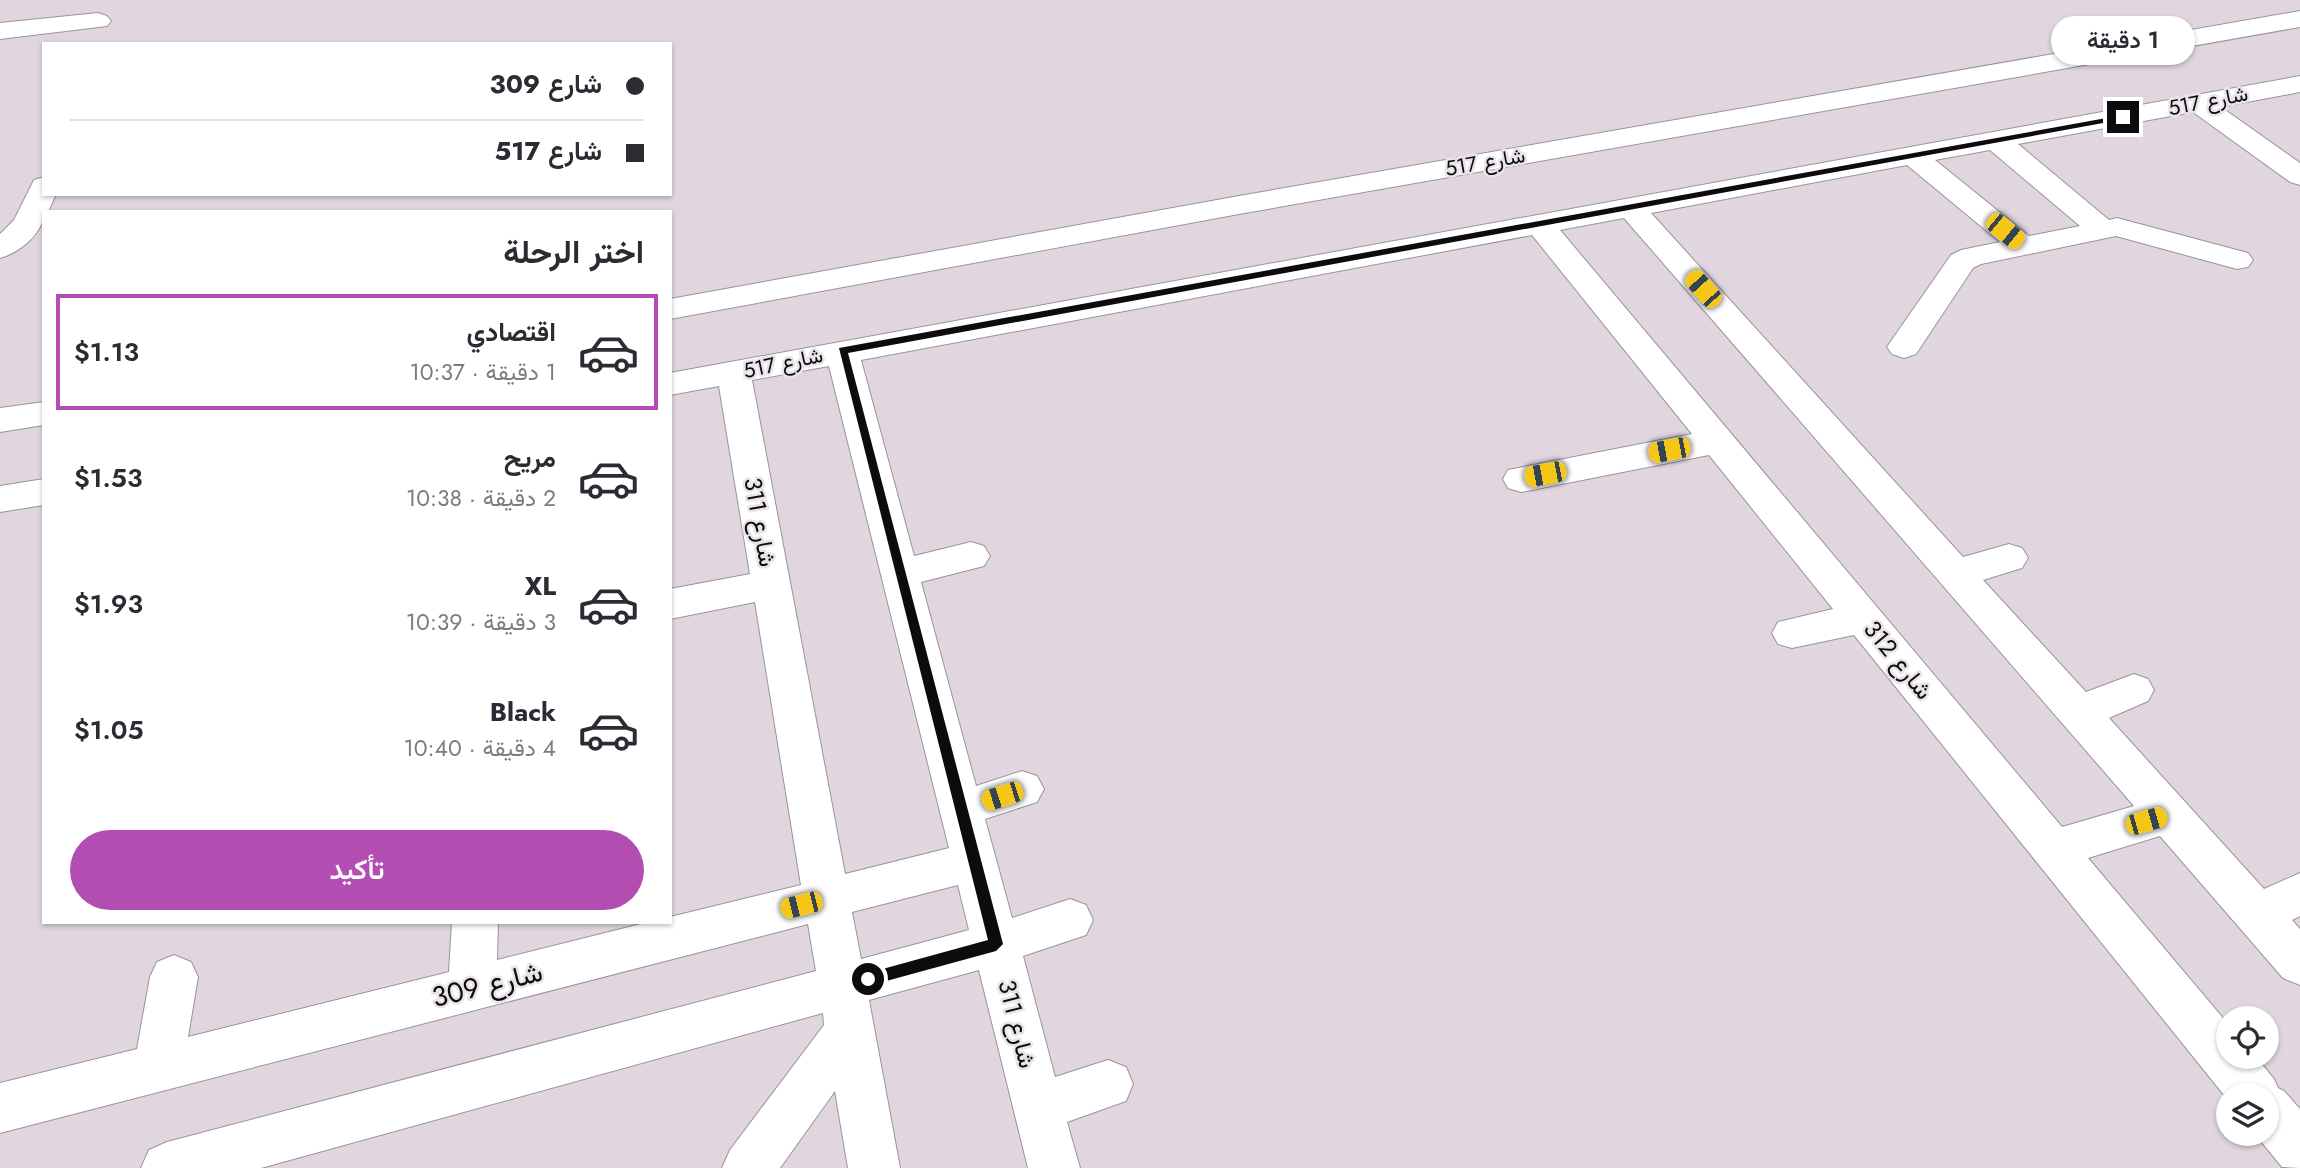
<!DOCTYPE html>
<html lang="ar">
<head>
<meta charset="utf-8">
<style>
  body { margin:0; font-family:Jost,Vazirmatn,sans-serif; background:#f7f7f7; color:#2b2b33; direction:rtl; height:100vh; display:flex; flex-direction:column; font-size:26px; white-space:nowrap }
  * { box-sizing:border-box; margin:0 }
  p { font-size:23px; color:#7c7c81 }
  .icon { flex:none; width:38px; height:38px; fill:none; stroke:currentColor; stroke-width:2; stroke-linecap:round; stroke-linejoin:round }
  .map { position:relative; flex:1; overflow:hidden; direction:ltr }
  .sheet { position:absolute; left:42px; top:210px; width:630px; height:714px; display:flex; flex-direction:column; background:#fff; border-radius:0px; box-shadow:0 2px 5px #0004; direction:rtl }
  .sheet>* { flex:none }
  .banner { position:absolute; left:42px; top:42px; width:630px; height:154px; border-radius:0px; box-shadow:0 2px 5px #0004; direction:rtl; display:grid; align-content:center; height:154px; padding:0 28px; background:#fff }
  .fabs { position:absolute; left:2216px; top:1006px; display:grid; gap:14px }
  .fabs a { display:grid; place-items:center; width:63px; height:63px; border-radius:50%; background:#fff; box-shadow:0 2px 5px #0004; font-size:35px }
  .end { position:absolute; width:32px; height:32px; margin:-16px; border:9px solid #0d0b0d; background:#fff; box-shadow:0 0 0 4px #fff }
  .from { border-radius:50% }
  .bubble { position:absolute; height:49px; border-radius:24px; background:#fff; box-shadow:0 2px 5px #0004; font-size:23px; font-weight:600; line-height:49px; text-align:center; direction:rtl }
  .car { position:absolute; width:21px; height:42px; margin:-21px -10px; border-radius:9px; box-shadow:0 0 5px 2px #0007; background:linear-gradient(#f5c518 24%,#345 0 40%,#f5c518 0 76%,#345 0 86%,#f5c518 0) }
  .banner b { display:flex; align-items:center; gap:24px; height:66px; font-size:26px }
  .banner b+b { border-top:2px solid #e1e1e2 }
  .banner i { width:18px; height:18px; background:#2b2b33 }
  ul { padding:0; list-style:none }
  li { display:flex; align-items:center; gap:21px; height:116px; margin:0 14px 10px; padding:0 14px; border:4px solid transparent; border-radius:0px }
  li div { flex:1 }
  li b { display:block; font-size:26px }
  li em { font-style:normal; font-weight:600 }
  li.current { border-color:#b24db2 }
  li>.icon { width:63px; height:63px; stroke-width:1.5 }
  h2 { padding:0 28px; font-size:32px; line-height:84px }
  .cta { display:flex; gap:14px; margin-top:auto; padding:14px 28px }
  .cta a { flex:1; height:80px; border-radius:42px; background:#b24db2; color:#fff; font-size:28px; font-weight:600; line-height:80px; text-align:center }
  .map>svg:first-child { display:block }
  .built { fill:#e1d6e0; fill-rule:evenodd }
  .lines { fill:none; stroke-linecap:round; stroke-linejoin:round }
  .minor-casing { stroke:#999498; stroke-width:2 }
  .minor { fill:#fff; fill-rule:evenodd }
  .route { fill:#0d0b0d }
  .labels { text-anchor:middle; stroke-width:5; stroke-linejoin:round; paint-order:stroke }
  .far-street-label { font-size:21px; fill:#0d0b0d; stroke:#e9e4e9 }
  .street-label { font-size:24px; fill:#0d0b0d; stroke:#e9e4e9 }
  .near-street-label { font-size:28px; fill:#0d0b0d; stroke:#e9e4e9 }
</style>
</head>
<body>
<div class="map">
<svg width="2300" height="1168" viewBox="0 0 2300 1168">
  <rect width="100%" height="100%" fill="#e9e4e9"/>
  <path class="built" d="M0,0H2300V1168H0ZM44,44H670V194H44ZM44,212H670V922H44ZM2228,1018H2266V1057H2228ZM2228,1096H2266V1134H2228Z"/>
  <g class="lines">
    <defs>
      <g id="minor">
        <polygon points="2300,11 2300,27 1239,214 670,319 670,299 1239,196"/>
        <polygon points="98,13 107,16 111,21 107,26 0,39 0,23"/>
        <path d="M2300,76V92L2221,107L2300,163V185L2290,182L2193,112L2018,144L2109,220L2117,218L2248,253L2253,260L2248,267L2237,269L2116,236L1981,264L1973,268L1916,354L1904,358L1892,354L1887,347L1951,255L1961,250L2000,242L1907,165L1651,213L1963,557L2009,544L2022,548L2028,558L2022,568L1983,580L2086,692L2134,674L2148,679L2154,690L2148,701L2109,718L2264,889L2300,873V916L2292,920L2300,929V985L2283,978L2160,836L2088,858L2228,1024V1057H2256L2274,1079L2278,1088L2284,1091L2300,1109V1168L2282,1167L2255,1134H2266V1096H2228V1100L1854,635L1792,648L1778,644L1772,633L1778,622L1833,609L1709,455L1521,492L1508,488L1503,479L1508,470L1692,434L1532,235L861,360L914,556L971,542L984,546L990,556L984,566L921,582L976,786L1022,771L1037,776L1044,789L1037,802L985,819L1012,918L1070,899L1086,905L1093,920L1086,935L1023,956L1055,1077L1108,1060L1126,1067L1133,1084L1126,1101L1067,1122L1080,1168H1028L979,970L869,1000L900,1168H848L835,1091L780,1168H722L730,1150L824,1025L823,1013L261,1168H141L149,1150L167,1142L816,971L808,924L0,1133V1083L137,1049L150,977L157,962L174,955L191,962L198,977L188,1037L449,972L452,922H498L497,960L649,922H670V917L801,885L755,602L670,619V589L750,574L719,386L670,395V373ZM1990,150L2080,226L2029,236L1935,160ZM1624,218L2134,806L2062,827L1560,230ZM829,366L949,848L845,874L752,380ZM958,885L969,930L861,959L852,912Z"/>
        <path d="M44,177V194H56L48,212H44C44,233 19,253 0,258V234L14,220L34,180Z"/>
        <polygon points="44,402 44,425 0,432 0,408"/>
        <polygon points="44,479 44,505 0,512 0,486"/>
      </g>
    </defs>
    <use href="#minor" class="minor-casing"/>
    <use href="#minor" class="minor"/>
  </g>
  <polygon class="route" points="2123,115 2125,119 848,353 1003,944 996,951 868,986 863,984 863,975 868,973 988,940 839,348"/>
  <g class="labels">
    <g class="far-street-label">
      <text transform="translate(2208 101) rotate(-11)" y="7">شارع 517</text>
      <text transform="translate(1485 162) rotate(-10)" y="7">شارع 517</text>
      <text transform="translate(783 363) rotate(-12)" y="7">شارع 517</text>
    </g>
    <g class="street-label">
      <text transform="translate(760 522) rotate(80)" y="8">شارع 311</text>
      <text transform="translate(1898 660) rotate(51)" y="8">شارع 312</text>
      <text transform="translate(1017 1024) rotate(76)" y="8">شارع 311</text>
    </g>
    <g class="near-street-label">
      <text transform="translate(487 984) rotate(-14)" y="10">شارع 309</text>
    </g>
  </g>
</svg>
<div class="fabs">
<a><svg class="icon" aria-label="locate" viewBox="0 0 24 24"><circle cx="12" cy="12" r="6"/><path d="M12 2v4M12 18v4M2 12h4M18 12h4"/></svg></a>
<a><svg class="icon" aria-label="layers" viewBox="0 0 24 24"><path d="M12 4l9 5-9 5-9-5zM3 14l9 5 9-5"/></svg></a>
</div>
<i class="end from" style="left:868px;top:979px"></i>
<i class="end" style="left:2123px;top:117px"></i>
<div class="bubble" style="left:2051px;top:16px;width:144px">1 دقيقة</div>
<i class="car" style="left:2005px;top:231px;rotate:129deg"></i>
<i class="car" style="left:1703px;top:289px;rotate:318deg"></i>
<i class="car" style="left:1669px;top:450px;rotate:259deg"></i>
<i class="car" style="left:1545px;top:474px;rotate:259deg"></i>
<i class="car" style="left:1002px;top:796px;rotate:252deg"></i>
<i class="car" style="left:2146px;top:821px;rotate:74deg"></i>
<i class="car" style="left:801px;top:905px;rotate:256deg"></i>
<div class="banner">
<b><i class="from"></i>شارع 309</b>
<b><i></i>شارع 517</b>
</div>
<section class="sheet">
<h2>اختر الرحلة</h2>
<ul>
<li class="current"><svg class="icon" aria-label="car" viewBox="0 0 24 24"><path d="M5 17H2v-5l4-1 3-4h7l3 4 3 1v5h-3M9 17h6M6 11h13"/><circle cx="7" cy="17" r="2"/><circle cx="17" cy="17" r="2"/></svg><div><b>اقتصادي</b><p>1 دقيقة · 10:37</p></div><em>$1.13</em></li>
<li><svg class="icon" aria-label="car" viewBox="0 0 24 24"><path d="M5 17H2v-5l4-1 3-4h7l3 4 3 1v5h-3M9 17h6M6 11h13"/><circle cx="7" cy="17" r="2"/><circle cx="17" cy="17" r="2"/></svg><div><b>مريح</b><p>2 دقيقة · 10:38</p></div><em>$1.53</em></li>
<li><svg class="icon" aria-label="car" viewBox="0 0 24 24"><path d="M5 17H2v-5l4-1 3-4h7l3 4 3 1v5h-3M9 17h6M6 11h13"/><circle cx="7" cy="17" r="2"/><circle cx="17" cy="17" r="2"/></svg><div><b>XL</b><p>3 دقيقة · 10:39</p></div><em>$1.93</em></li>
<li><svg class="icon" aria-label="car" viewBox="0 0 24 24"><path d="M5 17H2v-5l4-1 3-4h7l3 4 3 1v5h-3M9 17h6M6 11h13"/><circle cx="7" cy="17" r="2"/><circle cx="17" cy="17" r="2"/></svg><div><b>Black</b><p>4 دقيقة · 10:40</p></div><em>$1.05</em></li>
</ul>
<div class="cta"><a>تأكيد</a></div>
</section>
</div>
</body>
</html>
